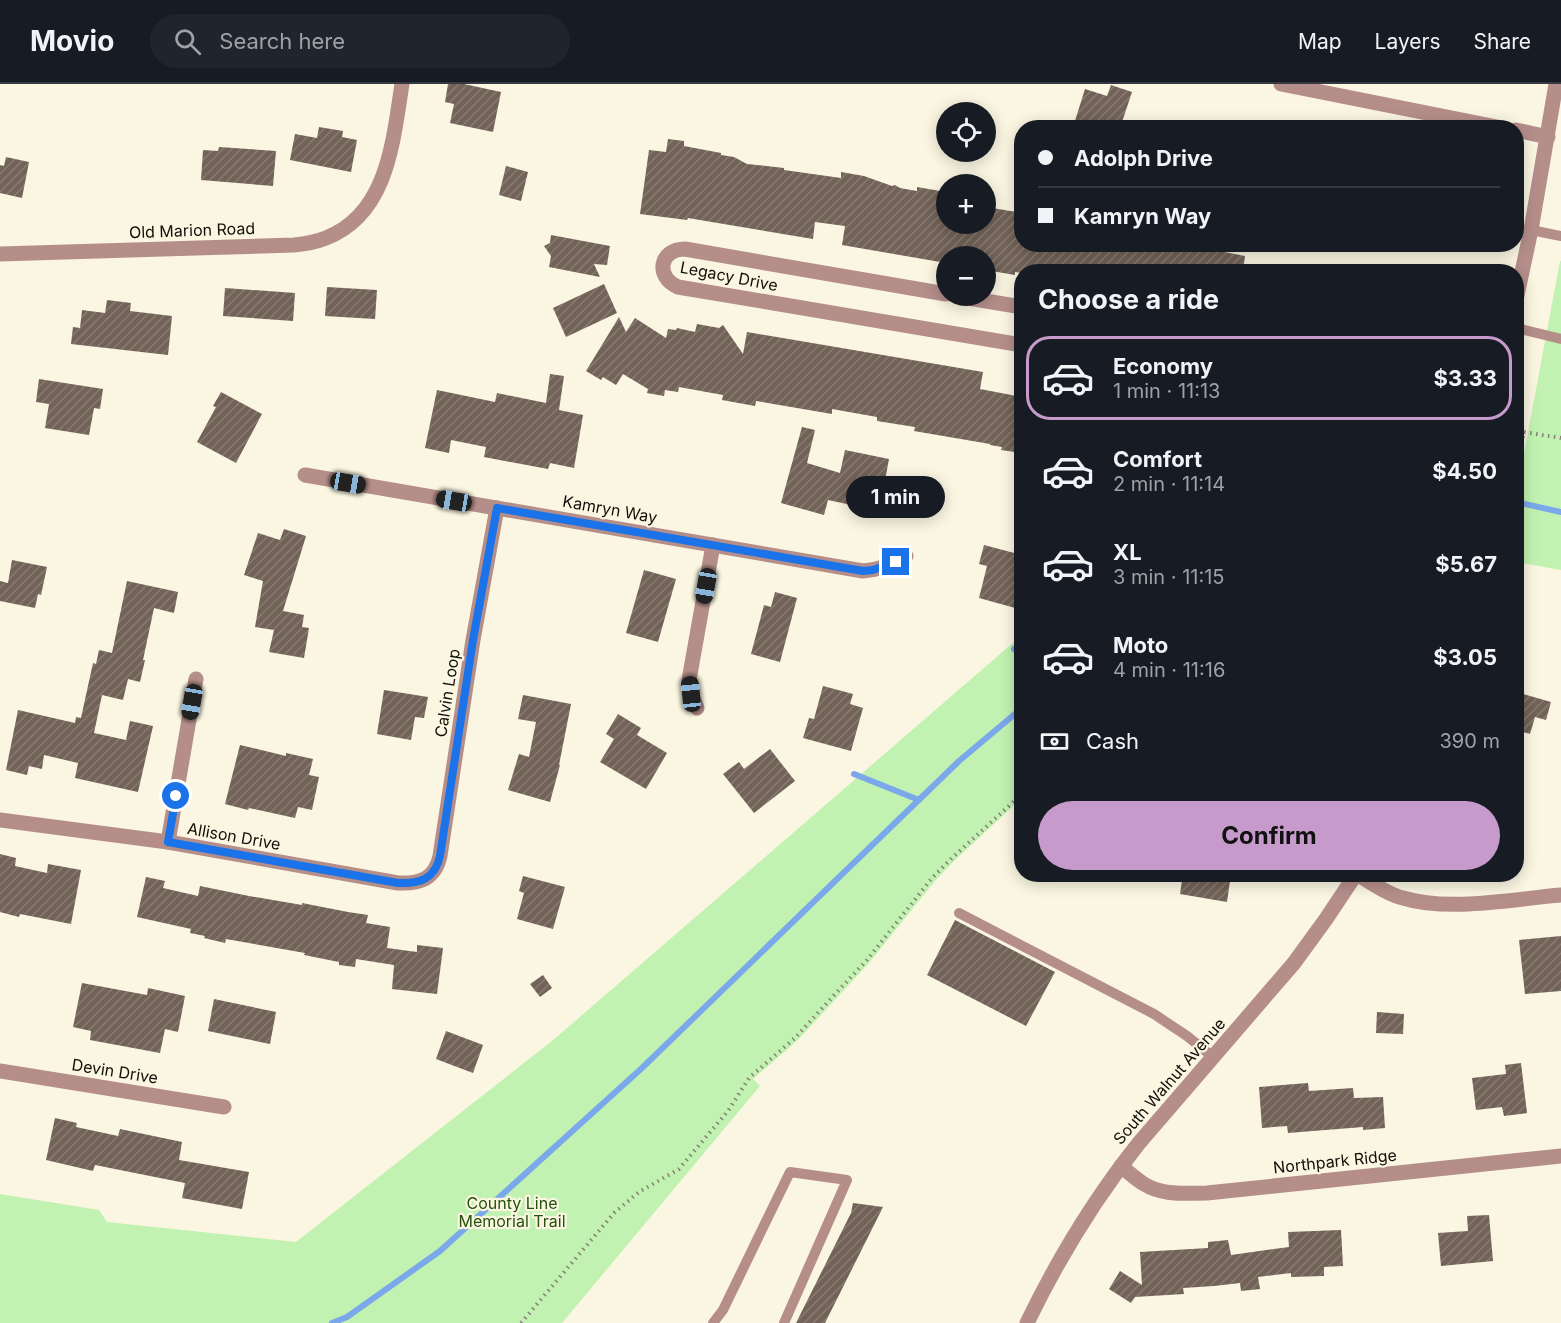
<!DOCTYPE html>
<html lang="en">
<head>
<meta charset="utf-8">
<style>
  body { margin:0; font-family:Inter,sans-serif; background:#20242c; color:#f1f3f6; height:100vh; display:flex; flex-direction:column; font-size:22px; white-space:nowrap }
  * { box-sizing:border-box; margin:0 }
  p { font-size:20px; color:#9ea1a6 }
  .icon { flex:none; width:33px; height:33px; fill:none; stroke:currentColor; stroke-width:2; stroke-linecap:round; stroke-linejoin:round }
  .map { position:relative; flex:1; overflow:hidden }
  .drawer { position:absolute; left:1014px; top:180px; width:510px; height:618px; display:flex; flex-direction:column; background:#171b24; border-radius:24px; box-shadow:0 3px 15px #0003 }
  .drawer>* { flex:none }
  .hud { position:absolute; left:1014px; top:36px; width:510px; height:132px; border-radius:24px; box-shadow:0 3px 15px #0003; display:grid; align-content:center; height:132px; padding:0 24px; background:#171b24 }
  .fabs { position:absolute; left:936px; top:18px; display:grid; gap:12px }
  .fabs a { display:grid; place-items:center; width:60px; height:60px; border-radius:50%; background:#171b24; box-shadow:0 3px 15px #0003; font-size:30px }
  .end { position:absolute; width:27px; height:27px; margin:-14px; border:8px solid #1a73e8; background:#fff; box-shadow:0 0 0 3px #fff }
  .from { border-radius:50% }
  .bubble { position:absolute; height:42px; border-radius:21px; background:#171b24; box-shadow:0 3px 15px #0003; font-size:20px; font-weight:700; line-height:42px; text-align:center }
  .car { position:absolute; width:18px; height:36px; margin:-18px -9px; border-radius:8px; box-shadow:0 0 4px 2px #0007; background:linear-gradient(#222 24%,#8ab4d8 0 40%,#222 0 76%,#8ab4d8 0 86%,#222 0) }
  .hud b { display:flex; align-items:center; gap:21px; height:57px; font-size:22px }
  .hud b+b { border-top:2px solid #363941 }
  .hud i { width:15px; height:15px; background:#f1f3f6 }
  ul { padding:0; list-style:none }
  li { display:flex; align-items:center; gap:18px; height:84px; margin:0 12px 9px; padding:0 12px; border:3px solid transparent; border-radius:24px }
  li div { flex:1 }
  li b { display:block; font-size:22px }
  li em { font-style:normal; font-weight:700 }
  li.active { border-color:#c69bcb }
  li>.icon { width:54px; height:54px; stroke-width:1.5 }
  h2 { padding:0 24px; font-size:27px; line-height:72px }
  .pay { display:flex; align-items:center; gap:15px; height:66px; padding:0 24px; font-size:22px }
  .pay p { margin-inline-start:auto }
  .action { display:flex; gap:12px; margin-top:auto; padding:12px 24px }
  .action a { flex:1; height:69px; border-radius:36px; background:#c69bcb; color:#111; font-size:24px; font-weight:700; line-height:69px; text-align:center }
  header { display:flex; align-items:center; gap:36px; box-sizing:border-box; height:84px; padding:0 30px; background:#171b24; border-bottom:2px solid #363941 }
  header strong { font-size:28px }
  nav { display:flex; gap:33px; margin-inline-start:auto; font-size:21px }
  .search { width:420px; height:54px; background:#20242c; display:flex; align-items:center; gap:15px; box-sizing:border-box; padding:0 21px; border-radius:33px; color:#9ea1a6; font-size:22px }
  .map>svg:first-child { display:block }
  .green { fill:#c2f2b1 }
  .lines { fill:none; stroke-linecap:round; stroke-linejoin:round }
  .stream { stroke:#7aa8ea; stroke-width:6 }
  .building { fill:url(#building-hatch) }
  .path { stroke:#858275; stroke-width:4; stroke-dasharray:1.5 4.5; stroke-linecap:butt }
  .service { stroke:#b58e8a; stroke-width:10 }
  .minor { stroke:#b58e8a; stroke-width:15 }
  .tertiary { stroke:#b58e8a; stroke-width:15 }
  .route { stroke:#1a73e8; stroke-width:8 }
  .labels { text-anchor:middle; stroke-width:4.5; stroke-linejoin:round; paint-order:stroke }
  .street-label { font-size:16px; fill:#110f09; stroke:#faf6e2 }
  .park-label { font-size:16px; fill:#25530c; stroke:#faf6e2 }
</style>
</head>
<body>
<header>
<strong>Movio</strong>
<div class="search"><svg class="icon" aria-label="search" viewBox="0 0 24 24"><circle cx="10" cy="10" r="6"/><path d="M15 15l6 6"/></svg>Search here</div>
<nav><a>Map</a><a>Layers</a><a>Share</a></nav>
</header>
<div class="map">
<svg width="1561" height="1239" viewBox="0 0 1561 1239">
  <defs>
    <pattern id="building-hatch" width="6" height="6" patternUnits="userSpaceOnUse" patternTransform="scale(1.5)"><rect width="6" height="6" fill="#726257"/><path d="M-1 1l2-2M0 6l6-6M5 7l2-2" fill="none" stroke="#877c73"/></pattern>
  </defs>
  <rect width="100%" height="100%" fill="#faf6e2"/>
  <g class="green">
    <polygon points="1560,177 1561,177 1561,486 1517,478 1517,407"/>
    <polygon points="1021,552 1021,715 954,777 935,797 869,879 798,956 753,995 760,1002 562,1239 0,1239 0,1110 99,1126 107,1138 296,1158 552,957"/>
  </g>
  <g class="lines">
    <g class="stream">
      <polyline points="1516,418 1561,428"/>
      <polyline points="1014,565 1022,571"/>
      <polyline points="854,690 919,716"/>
      <polyline points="332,1239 347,1233 440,1167 642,984 959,677 1022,624"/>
    </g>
  </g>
  <g class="building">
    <polygon points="448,0 464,0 501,8 493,48 450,39 454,20 445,18"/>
    <polygon points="1111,1 1132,8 1120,44 1083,44 1074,40 1085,5 1107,12"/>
    <polygon points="319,43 343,47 342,53 357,56 351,88 290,76 295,50 317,54"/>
    <polygon points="668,55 684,57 684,62 721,69 721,71 734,73 747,80 784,84 784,86 841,94 841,88 864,92 892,102 895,101 900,104 917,107 917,103 946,108 946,140 986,140 986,123 1022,129 1022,160 1184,160 1245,172 1243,188 1022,188 1022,189 1015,188 1015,191 986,186 986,172 946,172 946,179 842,161 845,142 815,138 813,155 688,134 687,136 640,130 649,66 666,68"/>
    <polygon points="219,63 276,67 273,102 201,96 203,66 218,67"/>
    <polygon points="6,73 29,78 22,114 0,109 0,81 4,82"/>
    <polygon points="506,82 528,88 521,117 499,111"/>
    <polygon points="551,151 610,162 607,181 594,180 600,193 549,183 551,172 544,162 550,159"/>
    <polygon points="604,200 617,229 566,253 553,224"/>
    <polygon points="327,203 377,206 375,235 325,232"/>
    <polygon points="225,204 295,209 293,237 223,232"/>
    <polygon points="107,216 131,219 130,227 172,232 168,271 71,260 73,243 80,244 82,226 105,229"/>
    <polygon points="619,233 626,248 635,234 666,254 668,245 676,246 677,244 695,248 697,240 719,244 723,241 743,270 747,248 983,288 980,305 1022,313 1022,369 1001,366 1002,363 990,361 990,360 914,347 915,343 877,337 877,333 832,325 832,330 756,317 755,322 722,316 723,311 679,303 678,308 665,306 664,312 647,309 648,305 623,290 616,301 603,293 601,296 586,287"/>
    <polygon points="550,290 564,292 559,326 583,331 574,384 550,379 548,385 484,373 486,363 451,356 449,369 425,364 437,306 495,318 497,309 546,319"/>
    <polygon points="39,295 103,305 100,325 94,324 89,351 45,344 49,320 36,318"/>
    <polygon points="221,308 262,330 236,379 197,358 216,323 213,322"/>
    <polygon points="802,343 815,346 807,379 840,389 845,366 889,375 881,418 862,414 861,423 828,416 824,431 781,419"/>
    <polygon points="284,445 306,452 283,527 304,531 302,543 309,544 304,574 269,568 274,546 255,543 263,497 244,491 258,449 280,456"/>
    <polygon points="984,461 1022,471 1022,516 1019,525 979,514 987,482 979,480"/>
    <polygon points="12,476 47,483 41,511 38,510 35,524 0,517 0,497 8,499"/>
    <polygon points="644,486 676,495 658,558 626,549"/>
    <polygon points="127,497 178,508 174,529 154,524 143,576 145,576 140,598 128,595 123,616 102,611 94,649 126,656 130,637 153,642 138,708 75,694 78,679 44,671 42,685 29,682 27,691 6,686 18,626 75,639 76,633 81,634 93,579 96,580 99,566 112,569"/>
    <polygon points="775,508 797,514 780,578 751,570 764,521 771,523"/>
    <polygon points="823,602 853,610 850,620 863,624 851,667 803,654 809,634 814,635"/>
    <polygon points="384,606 428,613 424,634 415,633 411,656 377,650"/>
    <polygon points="1516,608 1551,618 1546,636 1535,633 1530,650 1516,646"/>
    <polygon points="523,611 571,620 559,681 560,681 550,718 508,706 519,670 529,673 536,638 518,635"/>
    <polygon points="618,630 641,644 637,651 667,669 646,705 600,678 614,655 606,650"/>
    <polygon points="240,661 286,672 286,669 313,675 309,691 319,693 312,726 298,723 295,734 249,724 248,726 225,720"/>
    <polygon points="770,665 795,697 754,729 723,690 739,678 744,685"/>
    <polygon points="0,770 16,774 15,782 47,789 48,780 81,786 71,840 20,830 19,833 0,828"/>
    <polygon points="1183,790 1231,790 1227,818 1180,810"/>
    <polygon points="523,792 565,803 553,845 517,835 524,809 519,807"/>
    <polygon points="146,793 165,797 163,804 198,812 200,802 249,812 302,821 302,819 348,828 368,831 366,839 390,843 387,864 417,868 417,861 443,864 437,910 392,905 394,881 356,875 355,883 339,881 339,878 304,871 305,869 226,855 225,859 204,854 205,852 190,849 191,845 137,833"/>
    <polygon points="955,836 1055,888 1026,942 927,891"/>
    <polygon points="1561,852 1561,907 1525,910 1519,856"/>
    <polygon points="543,891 552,904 540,913 530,900"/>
    <polygon points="82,899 147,911 148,904 185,912 178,948 165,945 160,969 90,956 91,947 73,943"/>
    <polygon points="214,915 276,928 270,960 208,947"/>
    <polygon points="1377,928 1404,930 1403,950 1376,949"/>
    <polygon points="446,947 483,961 473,989 436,975"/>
    <polygon points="1521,979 1527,1029 1504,1032 1502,1023 1476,1026 1472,994 1506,990 1505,981"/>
    <polygon points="1308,999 1309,1007 1353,1004 1354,1014 1383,1013 1385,1044 1363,1046 1363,1043 1288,1049 1287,1042 1262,1044 1259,1003"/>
    <polygon points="55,1034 77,1039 76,1043 118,1052 120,1045 182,1058 179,1076 249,1088 242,1125 182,1114 185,1099 95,1081 93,1087 46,1076"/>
    <polygon points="853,1119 883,1123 825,1239 796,1239 851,1129"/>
    <polygon points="1489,1131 1493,1177 1441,1182 1438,1149 1468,1147 1467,1132"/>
    <polygon points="1341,1146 1343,1182 1324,1183 1324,1192 1291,1193 1291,1189 1258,1193 1260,1205 1241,1207 1240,1199 1214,1202 1183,1204 1184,1210 1135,1213 1131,1219 1109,1205 1120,1187 1142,1201 1140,1168 1208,1164 1208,1158 1228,1156 1231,1171 1289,1163 1288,1148"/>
  </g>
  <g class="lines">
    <g class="path">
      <polyline points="1516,389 1524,348 1561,354"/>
      <polyline points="521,1239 614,1129 639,1108 679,1085 728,1027 749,994 795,954 837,908 867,876 932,794 952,774 1022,710"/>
    </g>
    <g class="service">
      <polyline points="1531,146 1561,152"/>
      <polyline points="1516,244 1561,255"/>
      <polyline points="959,829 1154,930 1187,952 1213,973"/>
      <polyline points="713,1239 723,1226 790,1088 847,1096 784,1239"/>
    </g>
    <g class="minor">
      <polyline points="1281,0 1502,44"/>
      <polyline points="1516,46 1548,53"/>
      <path d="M0,170L294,161C305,160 316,158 326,154C388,130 393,57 402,0"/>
      <path d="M946,210L685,165C659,165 655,193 678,203L1022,261"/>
      <polyline points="956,212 1022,223"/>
      <path d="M305,391L863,487C879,486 892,481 906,472"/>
      <polyline points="697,624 691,610 689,596 713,461"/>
      <path d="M0,736L168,758L398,799C420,800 435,795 440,772L473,556L497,424"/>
      <polyline points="168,758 196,595"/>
      <path d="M1357,790C1372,799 1387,810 1403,814C1449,828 1513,815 1561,811"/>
      <polyline points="0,987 224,1023"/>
      <path d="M1121,1082C1128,1088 1136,1095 1144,1100C1163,1112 1185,1109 1207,1109L1561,1072"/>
    </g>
    <g class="tertiary">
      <polyline points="1516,216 1531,146 1556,0"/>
      <path d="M1027,1239C1058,1175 1095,1114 1139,1059L1294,879L1326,835L1356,790"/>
    </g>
  </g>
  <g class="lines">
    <path class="route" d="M176,712L168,758L398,799C420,800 435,795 440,772L473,556L497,424L863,487L873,486L896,478"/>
  </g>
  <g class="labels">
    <g class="street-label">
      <text transform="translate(192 146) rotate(-2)" y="6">Old Marion Road</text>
      <text transform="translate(729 192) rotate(11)" y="6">Legacy Drive</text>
      <text transform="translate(610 425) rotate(10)" y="6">Kamryn Way</text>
      <text transform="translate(447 609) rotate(-81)" y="6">Calvin Loop</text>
      <text transform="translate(234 752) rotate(10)" y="6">Allison Drive</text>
      <text transform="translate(115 987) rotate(9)" y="6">Devin Drive</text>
      <text transform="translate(1169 997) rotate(-49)" y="6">South Walnut Avenue</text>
      <text transform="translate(1335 1077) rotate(-6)" y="6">Northpark Ridge</text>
    </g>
    <g class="park-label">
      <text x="512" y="1125">County Line<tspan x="512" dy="18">Memorial Trail</tspan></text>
    </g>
  </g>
</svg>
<div class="fabs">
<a><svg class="icon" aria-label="locate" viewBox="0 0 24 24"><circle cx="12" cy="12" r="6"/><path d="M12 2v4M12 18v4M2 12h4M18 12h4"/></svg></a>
<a>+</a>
<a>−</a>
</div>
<i class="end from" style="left:176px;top:712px"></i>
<i class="end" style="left:896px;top:478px"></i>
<div class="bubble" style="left:846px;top:392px;width:99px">1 min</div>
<i class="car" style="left:348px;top:399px;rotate:100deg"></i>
<i class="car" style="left:454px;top:417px;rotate:280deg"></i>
<i class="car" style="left:706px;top:502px;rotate:190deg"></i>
<i class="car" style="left:691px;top:610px;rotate:354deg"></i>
<i class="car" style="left:192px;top:618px;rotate:190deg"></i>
<div class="hud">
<b><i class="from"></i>Adolph Drive</b>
<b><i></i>Kamryn Way</b>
</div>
<section class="drawer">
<h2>Choose a ride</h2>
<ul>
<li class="active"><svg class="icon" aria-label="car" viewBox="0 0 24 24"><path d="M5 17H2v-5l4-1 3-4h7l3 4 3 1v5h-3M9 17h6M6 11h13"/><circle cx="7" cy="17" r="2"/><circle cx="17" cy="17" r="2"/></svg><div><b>Economy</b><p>1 min · 11:13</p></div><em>$3.33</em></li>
<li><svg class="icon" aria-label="car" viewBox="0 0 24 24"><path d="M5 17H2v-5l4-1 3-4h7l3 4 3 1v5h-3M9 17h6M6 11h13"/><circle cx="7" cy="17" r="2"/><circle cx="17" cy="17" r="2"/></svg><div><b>Comfort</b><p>2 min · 11:14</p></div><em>$4.50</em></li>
<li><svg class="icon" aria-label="car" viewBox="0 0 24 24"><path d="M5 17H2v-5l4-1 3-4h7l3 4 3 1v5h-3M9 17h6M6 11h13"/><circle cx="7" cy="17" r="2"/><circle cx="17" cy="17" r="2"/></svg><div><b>XL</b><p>3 min · 11:15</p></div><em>$5.67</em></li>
<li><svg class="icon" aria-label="car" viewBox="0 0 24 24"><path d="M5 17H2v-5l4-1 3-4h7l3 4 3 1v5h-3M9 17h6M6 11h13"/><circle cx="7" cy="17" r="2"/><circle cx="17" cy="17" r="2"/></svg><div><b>Moto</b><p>4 min · 11:16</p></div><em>$3.05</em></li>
</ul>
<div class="pay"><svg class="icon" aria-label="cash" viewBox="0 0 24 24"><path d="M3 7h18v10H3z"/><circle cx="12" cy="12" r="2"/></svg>Cash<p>390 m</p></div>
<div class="action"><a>Confirm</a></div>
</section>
</div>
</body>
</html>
